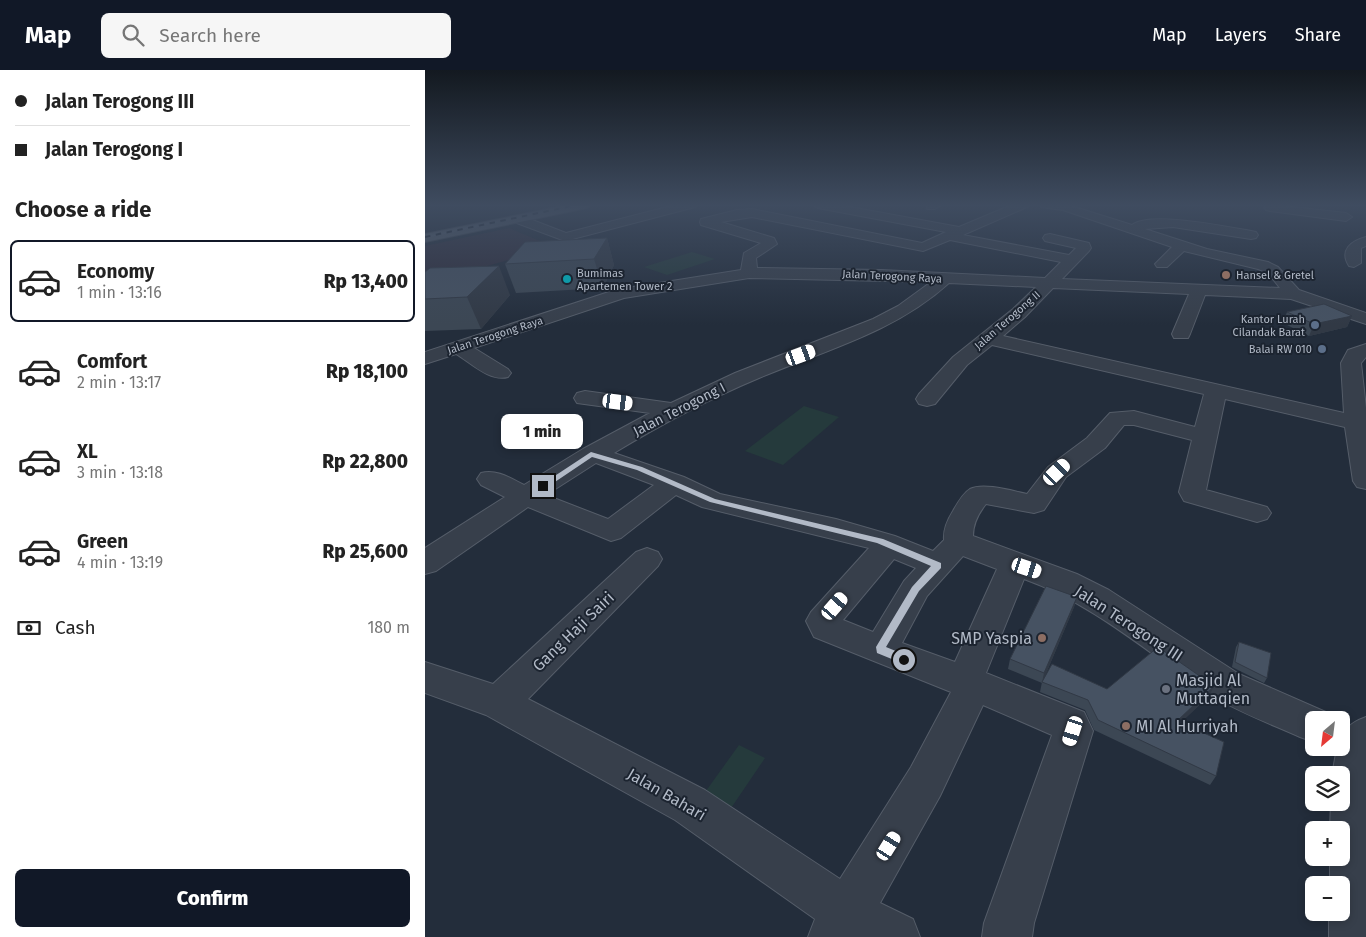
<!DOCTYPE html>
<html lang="en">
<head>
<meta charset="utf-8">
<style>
  body { margin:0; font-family:"Fira Sans",sans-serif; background:#f6f6f6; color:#222; height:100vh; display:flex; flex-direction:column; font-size:19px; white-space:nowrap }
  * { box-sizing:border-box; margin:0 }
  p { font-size:16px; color:#767676 }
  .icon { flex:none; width:28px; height:28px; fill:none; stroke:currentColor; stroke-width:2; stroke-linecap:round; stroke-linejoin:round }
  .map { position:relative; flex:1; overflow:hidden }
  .details { display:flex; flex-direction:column; background:#fff; width:425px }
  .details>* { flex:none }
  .guide { display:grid; align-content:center; height:110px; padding:0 15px; background:#fff }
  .needle { width:32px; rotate:208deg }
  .controls { position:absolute; left:880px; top:641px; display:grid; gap:10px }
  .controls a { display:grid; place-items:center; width:45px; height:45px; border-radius:8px; background:#fff; box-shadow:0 2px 8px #0003; font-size:25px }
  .end { position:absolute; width:22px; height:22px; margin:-11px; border:6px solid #b2bac7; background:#111; box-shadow:0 0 0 2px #111 }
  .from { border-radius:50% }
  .bubble { position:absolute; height:35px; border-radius:8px; background:#fff; box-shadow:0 2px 8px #0003; font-size:16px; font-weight:800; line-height:35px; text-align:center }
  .car { position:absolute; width:15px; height:30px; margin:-15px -8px; border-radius:6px; box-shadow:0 0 4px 1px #0007; background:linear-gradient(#fff 24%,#345 0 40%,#fff 0 76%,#345 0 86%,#fff 0) }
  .guide b { display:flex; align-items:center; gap:18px; height:48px; font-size:19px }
  .guide b+b { border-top:1px solid #e0e0e0 }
  .guide i { width:12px; height:12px; background:#222 }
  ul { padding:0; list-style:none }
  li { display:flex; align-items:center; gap:15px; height:82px; margin:0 10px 8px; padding:0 5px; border:2px solid transparent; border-radius:8px }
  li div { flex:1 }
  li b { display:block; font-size:19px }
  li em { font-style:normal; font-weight:800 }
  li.on { border-color:#111827 }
  li>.icon { width:45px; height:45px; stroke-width:1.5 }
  h2 { padding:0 15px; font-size:22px; line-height:60px }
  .pay { display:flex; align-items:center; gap:12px; height:55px; padding:0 15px; font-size:19px }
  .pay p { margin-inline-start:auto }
  .cta { display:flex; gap:10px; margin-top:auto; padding:10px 15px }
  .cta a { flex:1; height:58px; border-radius:8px; background:#111827; color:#fff; font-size:20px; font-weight:800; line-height:58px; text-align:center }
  header { display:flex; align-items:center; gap:30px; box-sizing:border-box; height:70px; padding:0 25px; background:#111827; color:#fff }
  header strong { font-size:24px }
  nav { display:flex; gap:28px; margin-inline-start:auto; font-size:18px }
  .search { width:350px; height:45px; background:#f6f6f6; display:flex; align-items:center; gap:12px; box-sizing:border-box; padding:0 18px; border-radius:8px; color:#767676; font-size:19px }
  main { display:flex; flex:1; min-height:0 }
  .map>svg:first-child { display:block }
  .medical { fill:#302e3d }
  .green { fill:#253a3c }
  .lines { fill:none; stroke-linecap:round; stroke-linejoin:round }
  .minor-casing { stroke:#555d69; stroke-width:2 }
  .major-casing { stroke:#404854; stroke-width:2 }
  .minor { fill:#373f4b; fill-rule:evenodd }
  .major { fill:#555e6b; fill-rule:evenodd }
  .rail-casing { stroke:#596372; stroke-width:2.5 }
  .rail { stroke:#1c2430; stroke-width:2; stroke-dasharray:5.5; stroke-linecap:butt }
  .wall { fill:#3c4754 }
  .shaded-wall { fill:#313945 }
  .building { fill:#465262; stroke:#313945 }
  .route { fill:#b2bac7 }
  .education-dot { fill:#8d6e63; stroke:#1c2430; stroke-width:2 }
  .culture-dot { fill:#0f9aa8; stroke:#1c2430; stroke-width:2 }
  .service-dot { fill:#5c6f8a; stroke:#1c2430; stroke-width:2 }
  .worship-dot { fill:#6b7280; stroke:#1c2430; stroke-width:2 }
  .labels { text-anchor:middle; stroke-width:4; stroke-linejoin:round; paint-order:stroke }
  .far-poi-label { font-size:11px; fill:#b2bac7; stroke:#1c2430; text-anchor:start }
  .far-street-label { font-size:11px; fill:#b2bac7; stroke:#1c2430 }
  .street-label { font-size:14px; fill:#b2bac7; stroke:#1c2430 }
  .near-street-label { font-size:16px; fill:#b2bac7; stroke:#1c2430 }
  .near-poi-label { font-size:16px; fill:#b2bac7; stroke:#1c2430; text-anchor:start }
</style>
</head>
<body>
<header>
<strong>Map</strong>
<div class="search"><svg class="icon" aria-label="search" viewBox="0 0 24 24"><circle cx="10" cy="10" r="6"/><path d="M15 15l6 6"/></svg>Search here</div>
<nav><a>Map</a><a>Layers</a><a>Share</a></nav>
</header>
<main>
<section class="details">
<div class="guide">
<b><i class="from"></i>Jalan Terogong III</b>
<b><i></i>Jalan Terogong I</b>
</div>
<h2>Choose a ride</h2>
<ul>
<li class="on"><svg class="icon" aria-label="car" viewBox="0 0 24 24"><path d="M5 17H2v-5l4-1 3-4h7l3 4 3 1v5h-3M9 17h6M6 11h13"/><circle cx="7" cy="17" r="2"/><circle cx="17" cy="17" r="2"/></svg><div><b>Economy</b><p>1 min · 13:16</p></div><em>Rp 13,400</em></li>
<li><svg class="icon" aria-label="car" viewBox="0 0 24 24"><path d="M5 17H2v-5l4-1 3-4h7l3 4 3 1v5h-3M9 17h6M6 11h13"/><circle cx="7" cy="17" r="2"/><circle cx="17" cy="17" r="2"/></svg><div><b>Comfort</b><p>2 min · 13:17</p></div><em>Rp 18,100</em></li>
<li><svg class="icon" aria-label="car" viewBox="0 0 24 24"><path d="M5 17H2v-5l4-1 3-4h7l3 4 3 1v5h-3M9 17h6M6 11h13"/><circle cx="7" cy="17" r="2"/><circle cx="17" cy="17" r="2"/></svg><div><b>XL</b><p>3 min · 13:18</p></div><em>Rp 22,800</em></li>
<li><svg class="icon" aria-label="car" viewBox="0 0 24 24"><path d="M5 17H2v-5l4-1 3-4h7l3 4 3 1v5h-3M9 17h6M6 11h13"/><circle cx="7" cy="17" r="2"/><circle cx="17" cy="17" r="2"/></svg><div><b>Green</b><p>4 min · 13:19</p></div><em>Rp 25,600</em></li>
</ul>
<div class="pay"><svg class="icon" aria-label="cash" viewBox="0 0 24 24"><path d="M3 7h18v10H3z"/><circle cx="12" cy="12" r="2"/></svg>Cash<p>180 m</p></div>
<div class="cta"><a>Confirm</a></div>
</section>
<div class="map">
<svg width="941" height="867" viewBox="0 0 941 867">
  <rect width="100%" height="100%" fill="#232d3b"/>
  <polygon class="medical" points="84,158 129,177 34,204 0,207 0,176"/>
  <g class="green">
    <polygon points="267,182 290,189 242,205 219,197"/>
    <polygon points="379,336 414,347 358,395 320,381"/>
    <polygon points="314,675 340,688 300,747 273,732"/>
  </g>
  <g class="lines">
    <defs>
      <g id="minor">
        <polygon points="254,134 272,134 270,137 140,171 89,152 87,149 93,145 97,146 141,163"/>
        <path d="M387,134H409L534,157L589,134H604L602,137L538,165L644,185L651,178L620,171L618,168L620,165L625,164L664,173L666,178L664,181L637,209L855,218L843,203L833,199L759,181L742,197H732L730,194L747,177L638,140L616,137L614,134H640L707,155C726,141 801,157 826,161L831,162L833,165L831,168L826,169L748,157L720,159L782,179L843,192L853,197L874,220L941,243V254L866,229L780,225L765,264L763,268H749L747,264L764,224L628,218L600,247L578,266L919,343L916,293L923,280L941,274V287L936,293L941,338V419L932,417L928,411L920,357L800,329L781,420L842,437L846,443L842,449L832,452L759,431L754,422L767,370L709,355H699L680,378L641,407L619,440L609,443L561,434C553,444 548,454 548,466L652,504L684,520L814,604L903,643L906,650H889V672L875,667C846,654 813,642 786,625C724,584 669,534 599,509L561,603L659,642L668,661L609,853L607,867H557L559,853L627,665L558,635L515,726L455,833L488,849L495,867H383L390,849L250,750L61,645L0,623V592L68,614L211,482L222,478L233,482L237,489L233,496L103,629L280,720L415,809L486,697L526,622L389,567L381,551L386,542L444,478L277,437L251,425L196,468L186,471L103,437L11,501L0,504V478L80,427L56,415L52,409L56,403C72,399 85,408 99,415L158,379L225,343L152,333L149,328L152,323L160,321L246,333L310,303L448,249L473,236L506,212L324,208L199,228L49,278L83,299L86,303L83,307C65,312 46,293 31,284L0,294V282L190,220L316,200L319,183L336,173L276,155L275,152L276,149L312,140L327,139L497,173L521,162L393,138ZM327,147L498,181L525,170L636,192L620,208L456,200L332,198L331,188L352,174L349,168L296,152ZM524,213L611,217L588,239L528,287L494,324L491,329L494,334L502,336L510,334L542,295L567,275L779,324L770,357L709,341L685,343L662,368L623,397L602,424C588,421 558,412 545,419C538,423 532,434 528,441C523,449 518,459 519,470L508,481L470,466L411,449L295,424L259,407L189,383C235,355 284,329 334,308C401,280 470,262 524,213ZM171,393L229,415L183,449L121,425ZM538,486L572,499L530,592L477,573L502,526ZM469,489L491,498L479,511L448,562L418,550Z"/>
        <polygon points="502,134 518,134 510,139 502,139"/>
        <polygon points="841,134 921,143 927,147 921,151 845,141 841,140 839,137"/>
        <path d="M941,167V176L936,178V193L929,197L924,196C914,180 926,171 941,167Z"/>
        <path d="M941,647V867H904V842H916V815H905V788H916V760H905L906,732H916V705H907L912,678H916C916,660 925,653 941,647Z"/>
      </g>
      <polygon id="major" points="147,134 168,134 162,138 0,172 0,164"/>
    </defs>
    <use href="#minor" class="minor-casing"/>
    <use href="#major" class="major-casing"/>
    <use href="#minor" class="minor"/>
    <use href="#major" class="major"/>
    <defs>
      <polyline id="rail" points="0,167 156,134"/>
    </defs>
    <use href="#rail" class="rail-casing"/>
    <use href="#rail" class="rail"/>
  </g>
  <g class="wall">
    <polygon points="182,168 189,195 178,218 91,223 80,194"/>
    <polygon points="0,202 85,225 56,259 0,261"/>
    <polygon points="862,242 927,246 922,257 884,266 858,253"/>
    <polygon points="652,527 649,537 617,613 583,599 585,589"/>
    <polygon points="814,572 842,608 839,613 807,597 811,577"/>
    <polygon points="617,612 682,619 784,626 756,652 791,706 785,715 669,660 660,640 615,622"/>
  </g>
  <g class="shaded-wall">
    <polygon points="182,168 189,195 178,218 169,189"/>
    <polygon points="74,196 85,225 56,259 42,227"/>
    <polygon points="927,246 922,257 884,266 889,254"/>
    <polygon points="652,527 649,537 617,613 619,603"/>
    <polygon points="789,616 784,626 747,661 752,651"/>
  </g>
  <g class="building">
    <polygon points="182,168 169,189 80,194 100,172"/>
    <polygon points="74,196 42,227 0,229 0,202 5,198"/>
    <polygon points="899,234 927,246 889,254 862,242"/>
    <polygon points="621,516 652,527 619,603 585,589"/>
    <polygon points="814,572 846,583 842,608 810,592"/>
    <polygon points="733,577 789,616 752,651 799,672 791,706 673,650 663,630 617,612 627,594 682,619"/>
  </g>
  <linearGradient id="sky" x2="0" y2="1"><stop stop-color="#131920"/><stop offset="0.53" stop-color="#3f4c60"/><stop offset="1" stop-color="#3f4c60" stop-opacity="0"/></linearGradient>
  <rect width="941" height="255" fill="url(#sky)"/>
  <polygon class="route" points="166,382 217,397 290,429 458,469 516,493 516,498 494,521 461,577 483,586 483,593 479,594 452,583 451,577 487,517 506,496 452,473 285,432 212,400 167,387 121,418 116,418 116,415"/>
  <g class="education-dot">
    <circle cx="801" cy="205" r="5"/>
    <circle cx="617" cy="568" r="5"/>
    <circle cx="701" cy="656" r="5"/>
  </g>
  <circle class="culture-dot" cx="142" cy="209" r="5"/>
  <g class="service-dot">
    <circle cx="890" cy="255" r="5"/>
    <circle cx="897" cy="279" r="5"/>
  </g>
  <circle class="worship-dot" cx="741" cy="619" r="5"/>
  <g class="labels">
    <g class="far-poi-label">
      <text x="152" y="207">Bumimas<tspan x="152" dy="13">Apartemen Tower 2</tspan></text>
      <text x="811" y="209">Hansel &amp; Gretel</text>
      <text x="880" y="253" text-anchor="end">Kantor Lurah<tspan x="880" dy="13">Cilandak Barat</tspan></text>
      <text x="887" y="283" text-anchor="end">Balai RW 010</text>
    </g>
    <g class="far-street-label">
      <text transform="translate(467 206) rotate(3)" y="4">Jalan Terogong Raya</text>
      <text transform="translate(582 250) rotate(-41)" y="4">Jalan Terogong II</text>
      <text transform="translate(70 265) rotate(-18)" y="4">Jalan Terogong Raya</text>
    </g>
    <g class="street-label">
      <text transform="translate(254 339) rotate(-27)" y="5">Jalan Terogong I</text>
    </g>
    <g class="near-street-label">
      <text transform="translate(704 553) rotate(33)" y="6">Jalan Terogong III</text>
      <text transform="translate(148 561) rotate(-44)" y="6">Gang Haji Sairi</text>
      <text transform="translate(242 724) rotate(30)" y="6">Jalan Bahari</text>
    </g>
    <g class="near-poi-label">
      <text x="607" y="574" text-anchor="end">SMP Yaspia</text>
      <text x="751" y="616">Masjid Al<tspan x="751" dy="18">Muttaqien</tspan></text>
      <text x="711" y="662">MI Al Hurriyah</text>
    </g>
  </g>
</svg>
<div class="controls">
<a><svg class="needle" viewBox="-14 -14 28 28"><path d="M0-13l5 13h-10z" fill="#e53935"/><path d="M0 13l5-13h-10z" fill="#767676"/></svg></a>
<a><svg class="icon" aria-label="layers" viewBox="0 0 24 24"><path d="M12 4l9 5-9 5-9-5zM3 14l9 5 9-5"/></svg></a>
<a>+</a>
<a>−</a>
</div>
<i class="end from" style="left:479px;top:590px"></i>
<i class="end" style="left:118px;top:416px"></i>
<div class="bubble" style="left:76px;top:344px;width:82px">1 min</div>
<i class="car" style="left:376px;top:285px;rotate:70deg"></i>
<i class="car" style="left:193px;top:332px;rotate:97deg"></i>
<i class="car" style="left:632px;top:402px;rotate:46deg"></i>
<i class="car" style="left:602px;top:498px;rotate:108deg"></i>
<i class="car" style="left:410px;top:536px;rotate:41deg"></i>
<i class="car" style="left:648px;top:661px;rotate:198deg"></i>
<i class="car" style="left:464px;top:776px;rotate:32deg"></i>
</div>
</main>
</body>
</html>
